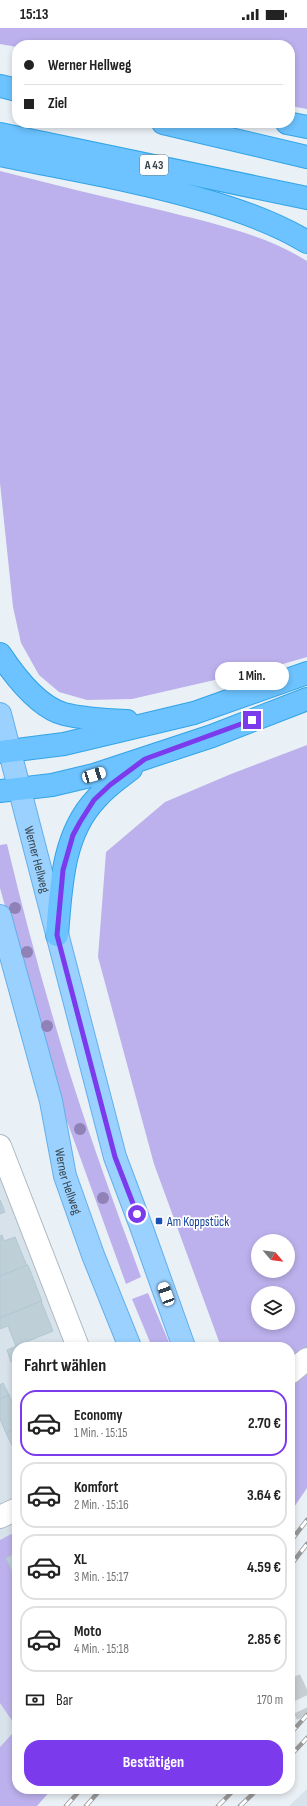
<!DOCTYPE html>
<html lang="de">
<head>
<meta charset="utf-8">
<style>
  body { margin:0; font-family:"Sofia Sans Condensed",sans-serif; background:#f6f6f6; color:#222; height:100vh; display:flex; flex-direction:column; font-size:15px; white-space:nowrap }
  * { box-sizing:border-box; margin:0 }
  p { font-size:13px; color:#767676 }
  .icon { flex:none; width:22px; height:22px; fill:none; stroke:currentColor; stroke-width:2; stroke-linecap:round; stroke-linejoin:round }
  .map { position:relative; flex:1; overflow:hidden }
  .drawer { position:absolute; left:12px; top:1314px; width:283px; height:452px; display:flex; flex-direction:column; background:#fff; border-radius:16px; box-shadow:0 2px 6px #0003 }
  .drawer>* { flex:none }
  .top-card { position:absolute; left:12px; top:12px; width:283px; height:88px; border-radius:16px; box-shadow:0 2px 6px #0003; display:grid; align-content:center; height:88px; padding:0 12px; background:#fff }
  .needle { width:26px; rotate:119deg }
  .buttons { position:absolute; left:251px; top:1206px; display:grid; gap:8px }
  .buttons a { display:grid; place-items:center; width:44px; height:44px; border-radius:50%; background:#fff; box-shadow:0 2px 6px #0003; font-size:20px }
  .end { position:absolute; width:18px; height:18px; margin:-9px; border:5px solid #7c3aed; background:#fff; box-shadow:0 0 0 2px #fff }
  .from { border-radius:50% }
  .bubble { position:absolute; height:28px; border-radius:14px; background:#fff; box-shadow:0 2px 6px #0003; font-size:13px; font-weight:700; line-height:28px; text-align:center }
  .car { position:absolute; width:12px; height:24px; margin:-12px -6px; border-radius:5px; box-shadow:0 0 3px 1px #0007; background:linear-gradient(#fff 24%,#345 0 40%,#fff 0 76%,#345 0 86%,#fff 0) }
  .top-card b { display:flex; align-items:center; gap:14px; height:38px; font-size:15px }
  .top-card b+b { border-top:1px solid #e0e0e0 }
  .top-card i { width:10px; height:10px; background:#222 }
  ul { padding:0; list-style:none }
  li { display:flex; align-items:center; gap:12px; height:66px; margin:0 8px 6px; padding:0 4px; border:2px solid #e0e0e0; border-radius:16px }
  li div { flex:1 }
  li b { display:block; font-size:15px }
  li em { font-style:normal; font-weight:700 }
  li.active { border-color:#7c3aed }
  li>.icon { width:36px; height:36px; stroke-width:1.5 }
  h2 { padding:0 12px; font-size:18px; line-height:48px }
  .pay { display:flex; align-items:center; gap:10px; height:44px; padding:0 12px; font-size:15px }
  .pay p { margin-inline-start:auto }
  .button { display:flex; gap:8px; margin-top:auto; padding:8px 12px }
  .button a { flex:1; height:46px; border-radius:16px; background:#7c3aed; color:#fff; font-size:16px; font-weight:700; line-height:46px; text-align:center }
  .status { display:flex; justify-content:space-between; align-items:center; height:28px; padding:0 20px; background:#fff; direction:ltr }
  .status svg { height:11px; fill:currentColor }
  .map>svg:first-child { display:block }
  .residential { fill:#d8e2ea }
  .green { fill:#bcb1ec; fill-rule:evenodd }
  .building { fill:#bfcfd8; stroke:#b1c8d4 }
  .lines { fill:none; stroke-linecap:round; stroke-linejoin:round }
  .major-tunnel { stroke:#c6ced4; stroke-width:22; stroke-dasharray:22 11; stroke-linecap:butt }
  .minor-casing { stroke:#acbac2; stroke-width:24 }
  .major-casing { stroke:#63afeb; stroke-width:24 }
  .highway-casing { stroke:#33a4e7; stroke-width:24 }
  .minor { stroke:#fff; stroke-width:22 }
  .major { stroke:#9ad1ff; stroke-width:22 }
  .highway { stroke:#6cc3ff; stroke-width:22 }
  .rail-casing { stroke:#999; stroke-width:4.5 }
  .rail { stroke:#fff; stroke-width:3; stroke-dasharray:9; stroke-linecap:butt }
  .tree { fill:#9081b6 }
  .route { stroke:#7c3aed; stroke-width:5 }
  .transit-dot { fill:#1a4fb4; stroke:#fff; stroke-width:1.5 }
  .labels { text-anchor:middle; stroke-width:3.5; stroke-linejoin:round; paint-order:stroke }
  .shield { fill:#fff; stroke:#737c81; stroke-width:1 }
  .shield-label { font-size:12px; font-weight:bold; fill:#37444b }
  .street-label { font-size:13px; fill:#37444b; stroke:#fff }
  .transit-label { font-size:13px; fill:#164399; stroke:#fff; text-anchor:start }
</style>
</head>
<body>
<div class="status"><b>15:13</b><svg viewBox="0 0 49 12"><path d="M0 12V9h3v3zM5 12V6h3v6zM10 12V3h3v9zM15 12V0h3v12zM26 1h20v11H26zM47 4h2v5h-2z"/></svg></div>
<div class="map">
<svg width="307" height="1778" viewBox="0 0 307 1778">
  <rect width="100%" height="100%" fill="#eaf1f6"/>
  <g class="residential">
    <polygon points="0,1143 74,1319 17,1319 17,1699 0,1719"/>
    <polygon points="307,1761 307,1778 289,1778"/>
  </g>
  <g class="green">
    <polygon points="0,0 307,0 307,81 290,78 290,17 17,17 17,19 0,16"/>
    <path d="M0,143C52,156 104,169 156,181C207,194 262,205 307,233V629L232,651H219L132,671L87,672L59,664L39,647L21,615L13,579L0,455Z"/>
    <path d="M307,717V1460L290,1485V1319H221L154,1136L98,929L106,824L165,774L231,746ZM258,1213H288V1243H258ZM258,1265H288V1295H258Z"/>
    <path d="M7,816C25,892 46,968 69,1043C91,1113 116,1181 141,1249L126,1256L55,1060L0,860V817Z"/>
    <polygon points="148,1265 171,1319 152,1319 132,1271"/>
    <polygon points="17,1503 17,1761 52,1761 37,1778 0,1778 0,1719 17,1700 0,1675 0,1512"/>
  </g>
  <g class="building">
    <polygon points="0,1172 5,1184 0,1186"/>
    <polygon points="2,1207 4,1213 15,1209 27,1238 0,1248 0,1208"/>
    <polygon points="28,1237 42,1273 0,1290 0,1248"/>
    <polygon points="41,1273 53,1303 16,1318 8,1298 0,1301 0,1290"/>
    <polygon points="27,1314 29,1319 17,1319 17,1332 11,1334 7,1322"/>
    <polygon points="3,1355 9,1367 0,1371 0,1357"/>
    <polygon points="9,1367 17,1385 17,1400 6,1405 0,1391 0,1371"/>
    <polygon points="17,1400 17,1428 6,1405"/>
    <polygon points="17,1525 17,1554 6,1530"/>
  </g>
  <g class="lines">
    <polyline class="major-tunnel" points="290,1651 307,1687"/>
    <defs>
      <g id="minor">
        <polyline points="0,1118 78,1319"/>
        <polyline points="290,1345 307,1331"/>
        <polyline points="0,1489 17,1481"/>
      </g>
      <g id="major">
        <path id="s1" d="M0,686L115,1129L142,1201L184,1319"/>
        <path id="s2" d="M0,888L51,1073L65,1148L93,1227L130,1319"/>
      </g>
      <g id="highway">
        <polyline points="0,58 17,62"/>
        <polyline points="163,95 307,129"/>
        <polyline points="287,95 307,99"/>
        <polyline points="0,106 307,170"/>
        <path d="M0,127C67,141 134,152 200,171C236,181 274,194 307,214"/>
        <path d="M0,626C14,647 38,679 64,686C84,691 106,692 127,693"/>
        <polyline points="0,724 64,716 194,685 307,645"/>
        <polyline points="0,763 52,757 94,747 212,708 307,671"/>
        <path d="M57,907C61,860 62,807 96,771C106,759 118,751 131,741"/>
      </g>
    </defs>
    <use href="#minor" class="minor-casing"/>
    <use href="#major" class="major-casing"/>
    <use href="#highway" class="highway-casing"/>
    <use href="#minor" class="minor"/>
    <use href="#major" class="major"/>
    <use href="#highway" class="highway"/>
    <defs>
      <g id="rail">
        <polyline points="290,1514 307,1492"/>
        <polyline points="290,1538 307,1516"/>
        <polyline points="290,1706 307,1687"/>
        <polyline points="290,1728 307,1710"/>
        <polyline points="66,1778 81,1761"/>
        <polyline points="86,1778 101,1761"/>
        <polyline points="218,1778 235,1761"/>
        <polyline points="240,1778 258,1761"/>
      </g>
    </defs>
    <use href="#rail" class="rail-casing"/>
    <use href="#rail" class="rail"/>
  </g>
  <g class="tree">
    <circle cx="15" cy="880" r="6"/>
    <circle cx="27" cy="924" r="6"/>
    <circle cx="47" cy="998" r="6"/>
    <circle cx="80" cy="1101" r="6"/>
    <circle cx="103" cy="1170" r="6"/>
  </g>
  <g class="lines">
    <polyline class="route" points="137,1186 115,1129 57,907 63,842 73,807 80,794 94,772 110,757 145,731 252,692"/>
  </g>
  <rect class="transit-dot" x="155" y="1189" width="8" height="8" rx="2"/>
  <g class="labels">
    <rect class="shield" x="140" y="127" width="28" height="20" rx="3"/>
    <g class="shield-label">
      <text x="154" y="141">A 43</text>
    </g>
    <g class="street-label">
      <text dy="5" stroke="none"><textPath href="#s1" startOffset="150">Werner Hellweg</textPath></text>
      <text dy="5" stroke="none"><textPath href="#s2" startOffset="274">Werner Hellweg</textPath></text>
    </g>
    <g class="transit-label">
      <text x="167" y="1198">Am Koppstück</text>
    </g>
  </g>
</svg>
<div class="buttons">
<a><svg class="needle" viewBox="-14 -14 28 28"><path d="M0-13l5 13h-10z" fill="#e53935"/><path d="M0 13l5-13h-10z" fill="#767676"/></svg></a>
<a><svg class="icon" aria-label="layers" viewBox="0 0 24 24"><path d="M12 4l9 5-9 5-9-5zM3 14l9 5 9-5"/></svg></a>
</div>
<i class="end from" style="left:137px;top:1186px"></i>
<i class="end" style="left:252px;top:692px"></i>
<div class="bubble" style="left:215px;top:634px;width:74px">1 Min.</div>
<i class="car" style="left:94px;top:747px;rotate:73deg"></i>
<i class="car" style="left:166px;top:1266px;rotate:340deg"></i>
<div class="top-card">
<b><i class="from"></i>Werner Hellweg</b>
<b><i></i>Ziel</b>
</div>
<section class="drawer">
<h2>Fahrt wählen</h2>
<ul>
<li class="active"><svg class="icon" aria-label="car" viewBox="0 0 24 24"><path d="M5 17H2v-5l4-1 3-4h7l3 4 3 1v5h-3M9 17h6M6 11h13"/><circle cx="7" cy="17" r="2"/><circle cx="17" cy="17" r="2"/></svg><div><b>Economy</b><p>1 Min. · 15:15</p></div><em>2.70 €</em></li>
<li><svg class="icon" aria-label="car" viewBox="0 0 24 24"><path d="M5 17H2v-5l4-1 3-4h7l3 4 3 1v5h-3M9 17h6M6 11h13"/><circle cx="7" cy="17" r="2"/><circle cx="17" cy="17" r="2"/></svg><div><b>Komfort</b><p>2 Min. · 15:16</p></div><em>3.64 €</em></li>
<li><svg class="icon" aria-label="car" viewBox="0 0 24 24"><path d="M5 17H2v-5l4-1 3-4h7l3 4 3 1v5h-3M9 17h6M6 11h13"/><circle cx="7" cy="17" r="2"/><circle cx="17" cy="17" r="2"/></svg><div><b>XL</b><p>3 Min. · 15:17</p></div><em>4.59 €</em></li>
<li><svg class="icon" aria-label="car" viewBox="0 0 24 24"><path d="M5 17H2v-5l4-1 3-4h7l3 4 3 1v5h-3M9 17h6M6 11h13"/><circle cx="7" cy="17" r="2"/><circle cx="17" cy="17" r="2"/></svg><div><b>Moto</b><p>4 Min. · 15:18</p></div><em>2.85 €</em></li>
</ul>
<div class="pay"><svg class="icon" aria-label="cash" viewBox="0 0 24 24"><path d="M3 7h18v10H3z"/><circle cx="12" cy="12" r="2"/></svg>Bar<p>170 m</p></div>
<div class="button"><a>Bestätigen</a></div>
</section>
</div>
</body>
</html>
